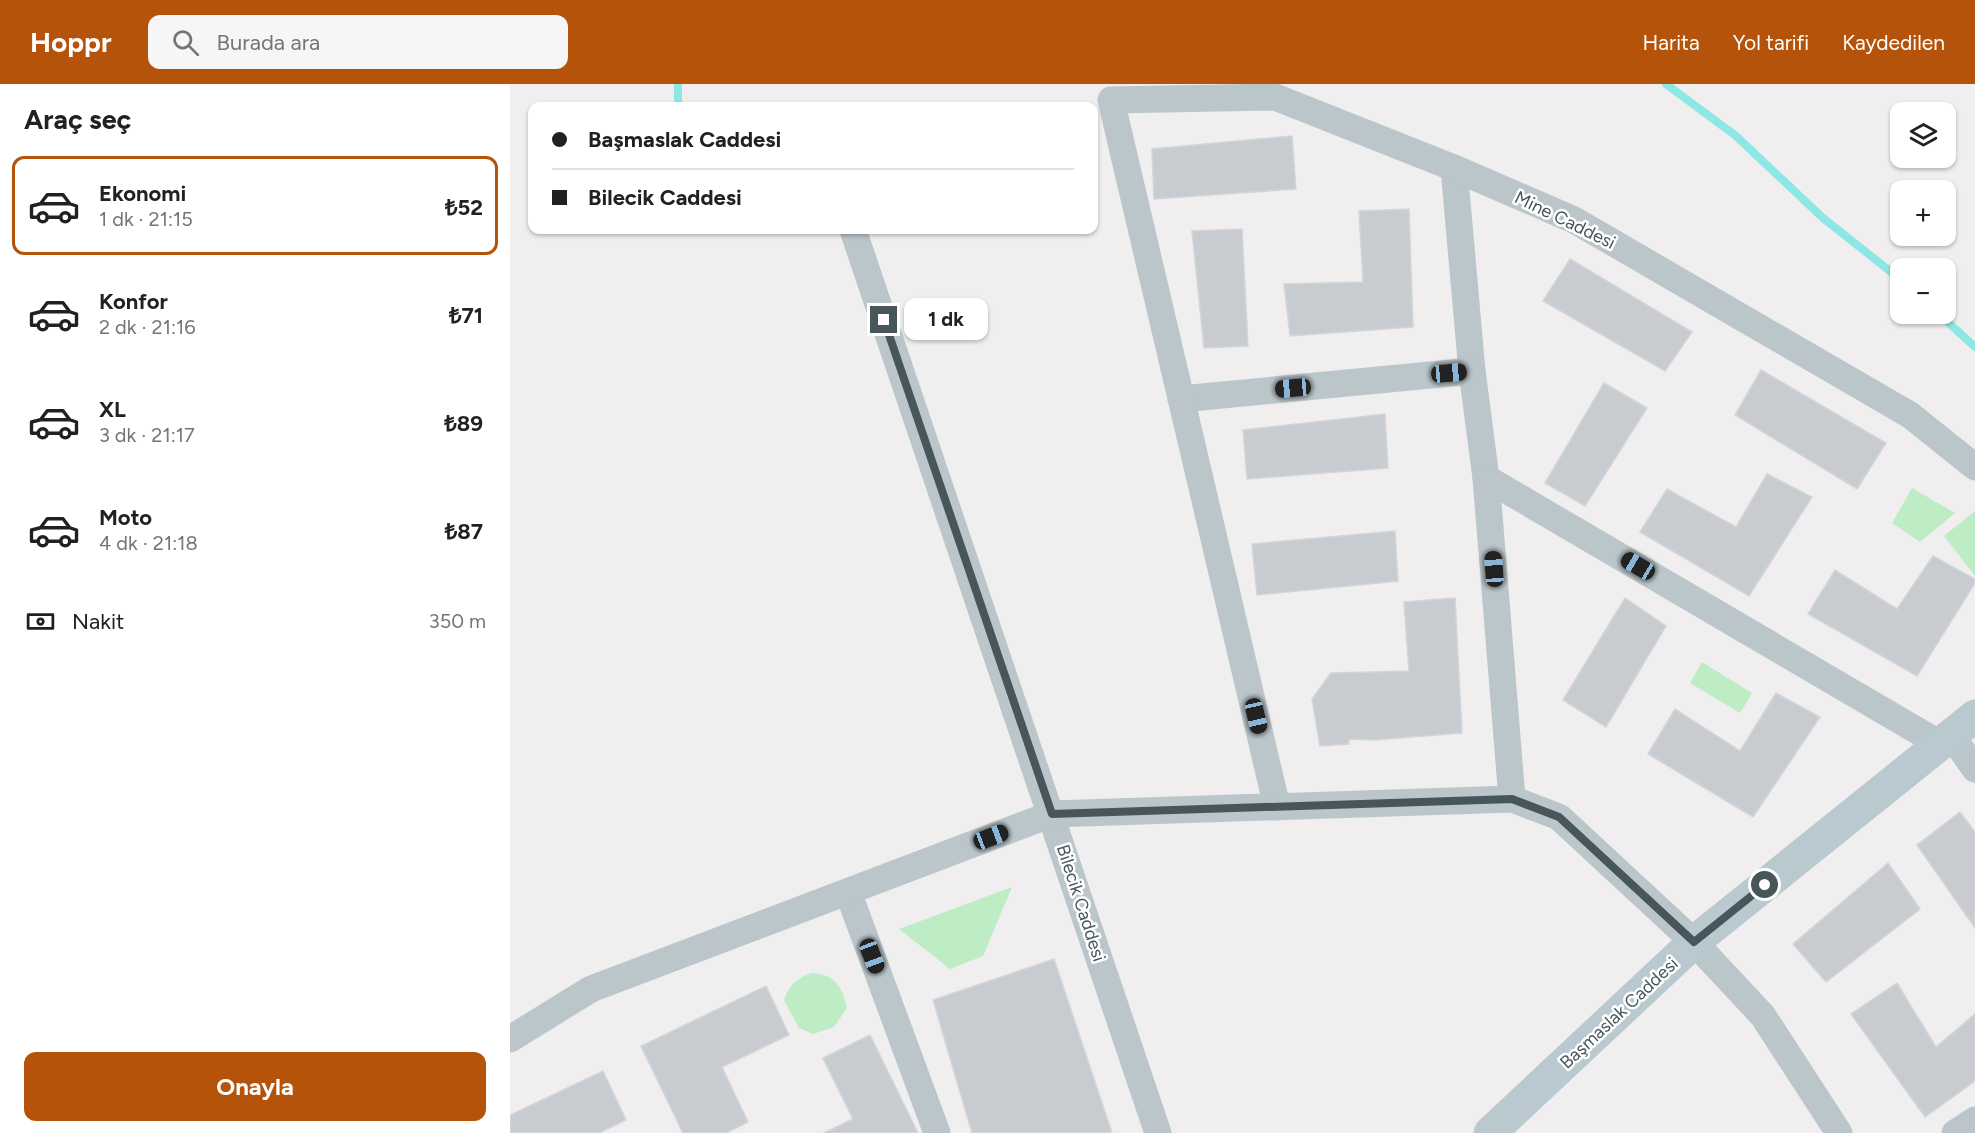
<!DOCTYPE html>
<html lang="tr">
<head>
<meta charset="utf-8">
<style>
  body { margin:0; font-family:Figtree,sans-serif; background:#f6f6f6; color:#202124; height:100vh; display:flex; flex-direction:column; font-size:22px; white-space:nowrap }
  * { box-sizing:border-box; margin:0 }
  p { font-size:20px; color:#757577 }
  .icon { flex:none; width:33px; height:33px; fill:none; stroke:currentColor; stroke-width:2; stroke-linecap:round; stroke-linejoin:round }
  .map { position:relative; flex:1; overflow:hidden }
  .side { display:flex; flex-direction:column; background:#fff; width:510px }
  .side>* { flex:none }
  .guide { position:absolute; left:18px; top:18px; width:570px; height:132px; border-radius:12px; box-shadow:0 2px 4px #0004; display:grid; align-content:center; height:132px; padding:0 24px; background:#fff }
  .controls { position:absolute; left:1380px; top:18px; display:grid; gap:12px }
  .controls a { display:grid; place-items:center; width:66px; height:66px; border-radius:12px; background:#fff; box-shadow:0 2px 4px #0004; font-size:30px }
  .end { position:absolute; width:27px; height:27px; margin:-14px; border:8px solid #47565a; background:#fff; box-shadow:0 0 0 3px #fff }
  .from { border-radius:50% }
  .bubble { position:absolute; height:42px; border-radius:12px; background:#fff; box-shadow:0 2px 4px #0004; font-size:20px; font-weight:700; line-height:42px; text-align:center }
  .car { position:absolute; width:18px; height:36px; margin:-18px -9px; border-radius:8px; box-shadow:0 0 4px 2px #0007; background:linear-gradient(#222 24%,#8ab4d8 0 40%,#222 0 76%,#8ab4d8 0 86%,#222 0) }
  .guide b { display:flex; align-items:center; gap:21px; height:57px; font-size:22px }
  .guide b+b { border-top:2px solid #e0e0e0 }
  .guide i { width:15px; height:15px; background:#202124 }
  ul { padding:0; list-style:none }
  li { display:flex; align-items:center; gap:18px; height:99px; margin:0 12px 9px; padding:0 12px; border:3px solid transparent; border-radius:12px }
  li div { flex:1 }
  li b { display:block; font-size:22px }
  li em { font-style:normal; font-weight:700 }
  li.active { border-color:#b45309 }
  li>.icon { width:54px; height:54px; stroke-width:1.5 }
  h2 { padding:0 24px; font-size:27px; line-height:72px }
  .pay { display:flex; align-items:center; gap:15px; height:66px; padding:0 24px; font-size:22px }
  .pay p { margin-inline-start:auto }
  .primary-button { display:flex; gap:12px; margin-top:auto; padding:12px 24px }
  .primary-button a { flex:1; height:69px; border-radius:12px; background:#b45309; color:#fff; font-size:24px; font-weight:700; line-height:69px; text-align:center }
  header { display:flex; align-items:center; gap:36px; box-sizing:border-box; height:84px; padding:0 30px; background:#b45309; color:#fff }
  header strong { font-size:28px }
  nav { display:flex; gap:33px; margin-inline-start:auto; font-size:21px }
  .search { width:420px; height:54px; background:#f6f6f6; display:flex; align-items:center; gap:15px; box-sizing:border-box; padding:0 21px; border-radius:12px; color:#757577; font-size:22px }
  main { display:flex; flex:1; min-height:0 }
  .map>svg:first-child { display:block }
  .green { fill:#beecc5 }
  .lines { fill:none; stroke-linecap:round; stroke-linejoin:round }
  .stream { stroke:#8de7e5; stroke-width:8 }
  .building { fill:#c8ccd0; stroke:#d2d6d9; stroke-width:1.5 }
  .street { stroke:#bac6ca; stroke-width:27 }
  .secondary { stroke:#bac9cf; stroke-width:33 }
  .route { stroke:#47565a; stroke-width:8 }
  .labels { text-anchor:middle; stroke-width:5; stroke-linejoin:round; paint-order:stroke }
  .street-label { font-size:18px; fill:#47565a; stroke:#fff }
</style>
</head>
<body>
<header>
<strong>Hoppr</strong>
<div class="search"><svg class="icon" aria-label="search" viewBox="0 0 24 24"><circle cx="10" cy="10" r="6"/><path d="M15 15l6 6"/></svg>Burada ara</div>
<nav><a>Harita</a><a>Yol tarifi</a><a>Kaydedilen</a></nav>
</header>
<main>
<section class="side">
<h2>Araç seç</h2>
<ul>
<li class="active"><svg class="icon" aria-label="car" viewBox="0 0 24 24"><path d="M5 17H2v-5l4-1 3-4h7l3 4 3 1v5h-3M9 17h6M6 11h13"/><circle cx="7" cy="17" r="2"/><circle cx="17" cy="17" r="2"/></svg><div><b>Ekonomi</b><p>1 dk · 21:15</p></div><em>₺52</em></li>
<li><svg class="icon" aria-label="car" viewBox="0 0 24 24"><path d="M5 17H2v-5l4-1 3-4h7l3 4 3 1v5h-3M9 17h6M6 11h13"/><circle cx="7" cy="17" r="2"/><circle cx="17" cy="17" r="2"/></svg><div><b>Konfor</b><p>2 dk · 21:16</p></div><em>₺71</em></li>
<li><svg class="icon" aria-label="car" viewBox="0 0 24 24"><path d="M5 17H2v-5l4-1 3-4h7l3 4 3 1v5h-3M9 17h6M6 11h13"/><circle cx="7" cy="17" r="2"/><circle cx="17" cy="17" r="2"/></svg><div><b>XL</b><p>3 dk · 21:17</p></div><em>₺89</em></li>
<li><svg class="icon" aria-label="car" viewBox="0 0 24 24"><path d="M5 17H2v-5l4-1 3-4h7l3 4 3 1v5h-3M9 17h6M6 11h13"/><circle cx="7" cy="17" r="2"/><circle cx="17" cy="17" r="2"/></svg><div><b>Moto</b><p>4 dk · 21:18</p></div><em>₺87</em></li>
</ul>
<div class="pay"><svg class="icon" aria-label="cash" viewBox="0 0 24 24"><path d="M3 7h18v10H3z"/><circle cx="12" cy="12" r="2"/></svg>Nakit<p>350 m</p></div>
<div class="primary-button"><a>Onayla</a></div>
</section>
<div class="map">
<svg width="1465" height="1049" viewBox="0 0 1465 1049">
  <rect width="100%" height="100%" fill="#f0eeef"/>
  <g class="green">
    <polygon points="1402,404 1445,429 1410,458 1382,439"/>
    <polygon points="1465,427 1465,492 1434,452"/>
    <polygon points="1192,578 1242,609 1230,629 1180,599"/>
    <polygon points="502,803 473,872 440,885 389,845"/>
    <path d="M302,889C326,891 332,903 337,924L324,943L303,950L289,944L274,916C279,901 287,894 302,889Z"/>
  </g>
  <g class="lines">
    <g class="stream">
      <polyline points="1156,0 1226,52 1313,134 1390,195"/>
      <polyline points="168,22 168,0"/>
      <polyline points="1429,230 1465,263"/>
    </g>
  </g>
  <g class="building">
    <polygon points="782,52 786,105 644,115 642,65"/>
    <polygon points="899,125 903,243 780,252 774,200 853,198 849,127"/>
    <polygon points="732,145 738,262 694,264 682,147"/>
    <polygon points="1060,175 1182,248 1155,287 1033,217"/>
    <polygon points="1251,286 1376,359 1347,405 1225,331"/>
    <polygon points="1094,299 1137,324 1075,422 1035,399"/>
    <polygon points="875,330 878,384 737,395 733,346"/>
    <polygon points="1257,390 1302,413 1239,512 1130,448 1157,405 1226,443"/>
    <polygon points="885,447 888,497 747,511 742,460"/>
    <polygon points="1423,472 1465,495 1465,499 1407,592 1298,530 1325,486 1387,525"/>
    <polygon points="945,514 952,649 864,656 839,655 839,660 810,662 802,615 821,589 899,587 894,518"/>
    <polygon points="1115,514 1156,542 1096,643 1053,616"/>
    <polygon points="1266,609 1310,633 1243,733 1138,670 1165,625 1230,667"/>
    <polygon points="1450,728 1465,748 1465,844 1407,761"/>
    <polygon points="1378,779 1410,825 1316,898 1283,860"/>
    <polygon points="544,875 602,1049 462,1049 423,916"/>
    <polygon points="1387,899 1426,963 1465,930 1465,997 1415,1033 1341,930"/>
    <polygon points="256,902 279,951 212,983 238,1038 216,1049 173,1049 131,962"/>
    <polygon points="360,951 408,1049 314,1049 343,1035 313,974"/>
    <polygon points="93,987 116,1036 89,1049 0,1049 0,1031"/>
  </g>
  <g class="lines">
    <g class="street">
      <polyline points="944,84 962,287"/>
      <polyline points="343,146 648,1049"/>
      <polyline points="671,315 962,287 976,394"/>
      <polyline points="1441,651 1465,685"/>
      <polyline points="1002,715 976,394 1430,660"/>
      <polyline points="767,723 601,16 765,13 944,84 1064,136 1400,331 1465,383"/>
      <polyline points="338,808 427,1049"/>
      <polyline points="0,955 81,905 542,730 1002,715 1049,733 1184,858 1253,932 1329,1049"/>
      <polyline points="1445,1049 1465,1036"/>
    </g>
    <polyline class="secondary" points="980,1049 1184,858 1465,632"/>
  </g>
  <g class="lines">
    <polyline class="route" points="374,236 542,730 1002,715 1049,733 1184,858 1255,801"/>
  </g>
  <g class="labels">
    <g class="street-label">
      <text transform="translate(1055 136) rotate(26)" y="6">Mine Caddesi</text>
      <text transform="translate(571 819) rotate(72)" y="6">Bilecik Caddesi</text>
      <text transform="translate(1109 929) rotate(-43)" y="6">Başmaslak Caddesi</text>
    </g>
  </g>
</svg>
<div class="controls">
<a><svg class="icon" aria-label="layers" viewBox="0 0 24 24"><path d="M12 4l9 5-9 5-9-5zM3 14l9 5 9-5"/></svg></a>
<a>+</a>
<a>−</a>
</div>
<i class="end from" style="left:1255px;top:801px"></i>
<i class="end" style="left:374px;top:236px"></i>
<div class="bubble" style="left:394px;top:214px;width:84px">1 dk</div>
<i class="car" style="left:939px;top:289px;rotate:85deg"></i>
<i class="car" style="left:783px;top:304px;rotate:265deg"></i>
<i class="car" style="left:1128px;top:482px;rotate:300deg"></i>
<i class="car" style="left:984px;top:485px;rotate:356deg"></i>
<i class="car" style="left:746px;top:632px;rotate:167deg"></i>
<i class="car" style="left:481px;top:753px;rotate:69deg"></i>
<i class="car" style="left:362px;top:872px;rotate:159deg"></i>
<div class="guide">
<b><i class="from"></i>Başmaslak Caddesi</b>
<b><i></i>Bilecik Caddesi</b>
</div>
</div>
</main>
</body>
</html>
